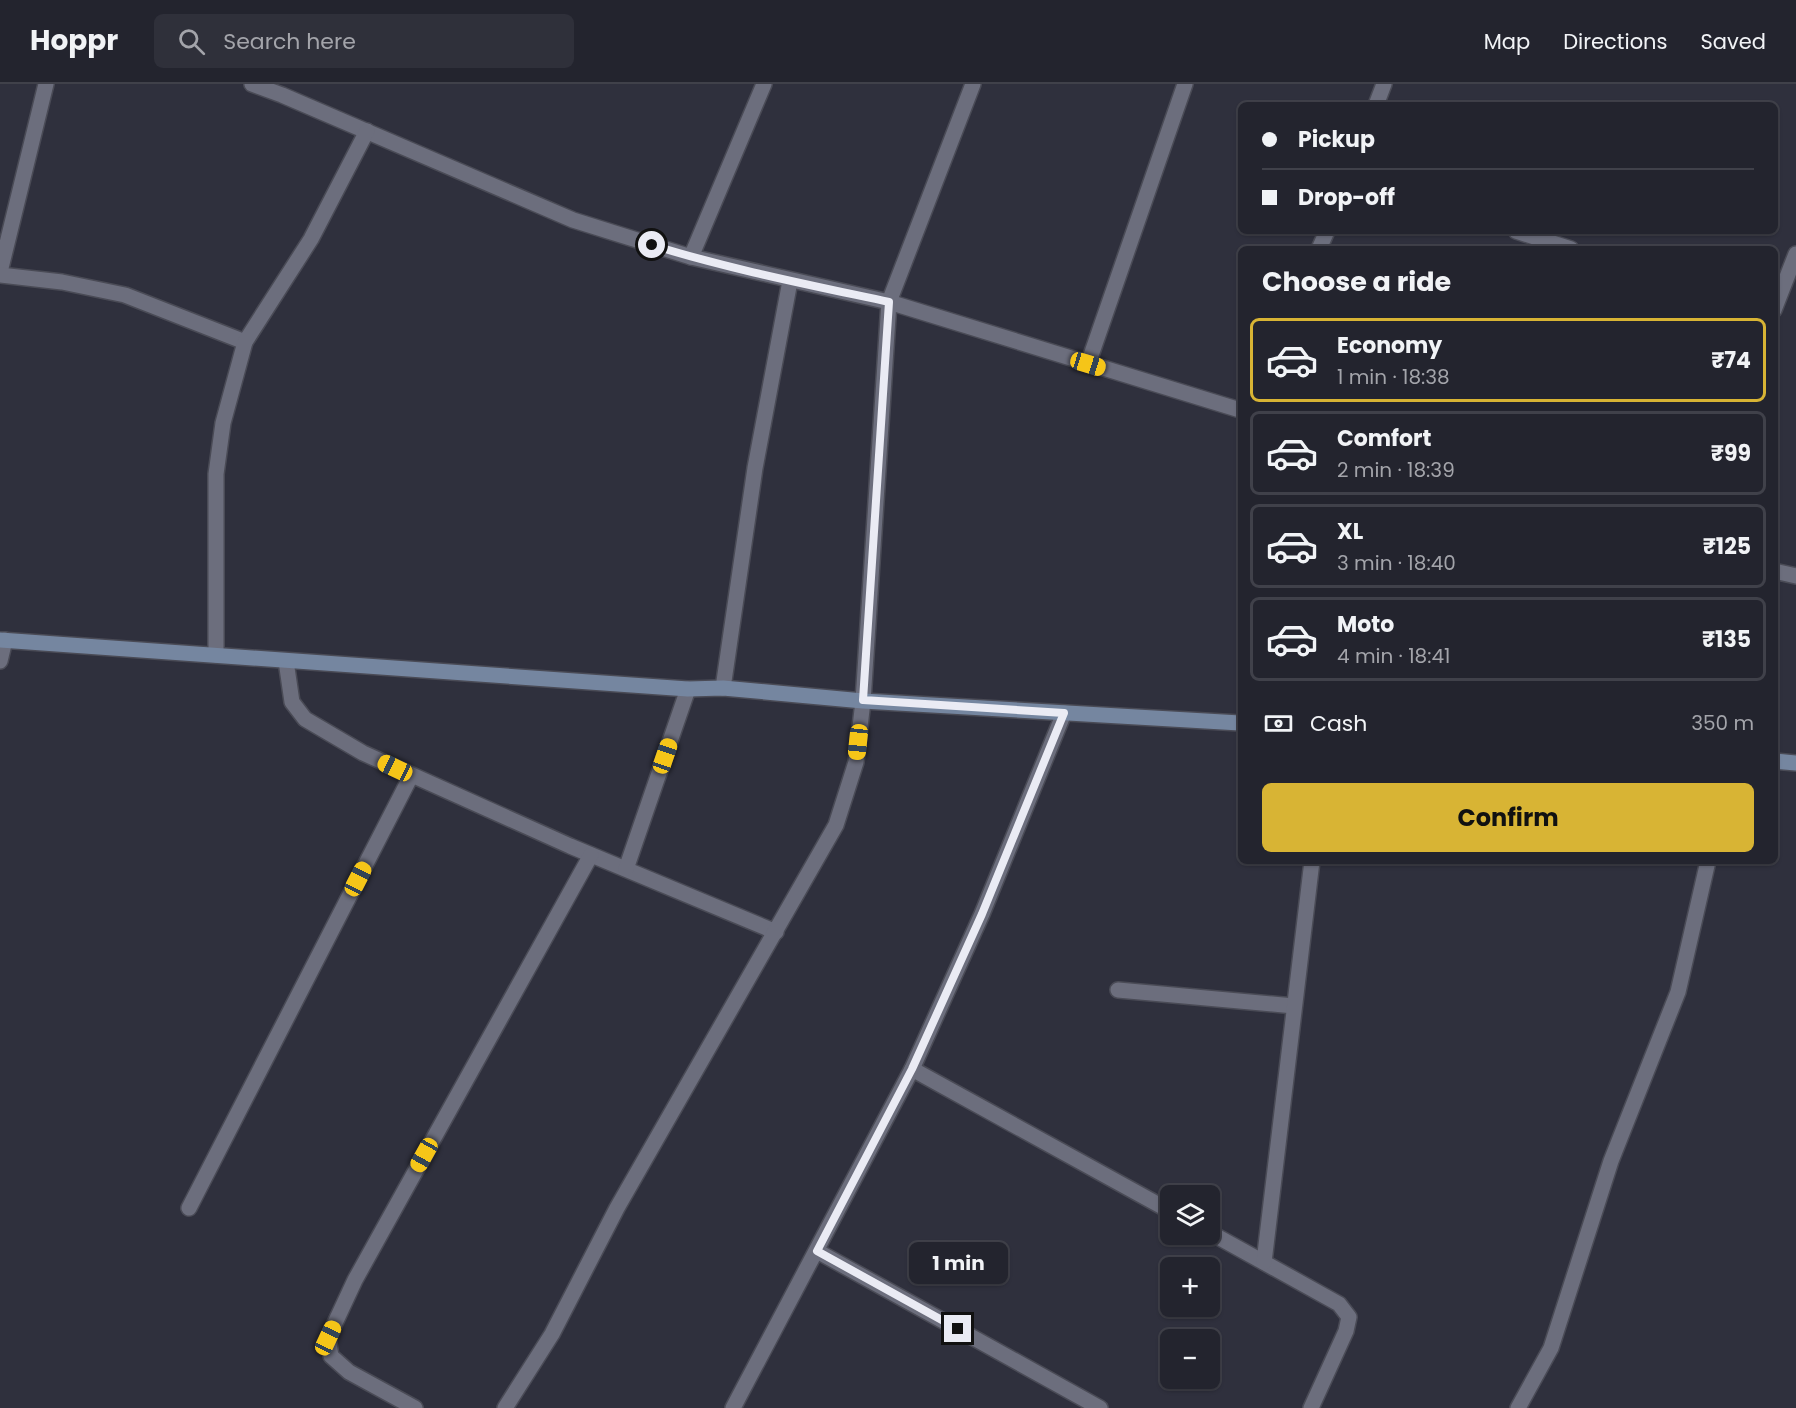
<!DOCTYPE html>
<html lang="en">
<head>
<meta charset="utf-8">
<style>
  body { margin:0; font-family:Poppins,sans-serif; background:#2f303a; color:#f1f3f6; height:100vh; display:flex; flex-direction:column; font-size:22px; white-space:nowrap }
  * { box-sizing:border-box; margin:0 }
  p { font-size:20px; color:#a3a4aa }
  .icon { flex:none; width:33px; height:33px; fill:none; stroke:currentColor; stroke-width:2; stroke-linecap:round; stroke-linejoin:round }
  .map { position:relative; flex:1; overflow:hidden }
  .sheet { position:absolute; left:1238px; top:162px; width:540px; height:618px; display:flex; flex-direction:column; background:#23242e; border-radius:9px; box-shadow:0 2px 4px #0004,0 0 0 2px #40414a }
  .sheet>* { flex:none }
  .hud { position:absolute; left:1238px; top:18px; width:540px; height:132px; border-radius:9px; box-shadow:0 2px 4px #0004,0 0 0 2px #40414a; display:grid; align-content:center; height:132px; padding:0 24px; background:#23242e }
  .controls { position:absolute; left:1160px; top:1101px; display:grid; gap:12px }
  .controls a { display:grid; place-items:center; width:60px; height:60px; border-radius:9px; background:#23242e; box-shadow:0 2px 4px #0004,0 0 0 2px #40414a; font-size:30px }
  .end { position:absolute; width:27px; height:27px; margin:-14px; border:8px solid #eaebf4; background:#111; box-shadow:0 0 0 3px #111 }
  .from { border-radius:50% }
  .bubble { position:absolute; height:42px; border-radius:9px; background:#23242e; box-shadow:0 2px 4px #0004,0 0 0 2px #40414a; font-size:20px; font-weight:700; line-height:42px; text-align:center }
  .car { position:absolute; width:18px; height:36px; margin:-18px -9px; border-radius:8px; box-shadow:0 0 4px 2px #0007; background:linear-gradient(#f5c518 24%,#345 0 40%,#f5c518 0 76%,#345 0 86%,#f5c518 0) }
  .hud b { display:flex; align-items:center; gap:21px; height:57px; font-size:22px }
  .hud b+b { border-top:2px solid #40414a }
  .hud i { width:15px; height:15px; background:#f1f3f6 }
  ul { padding:0; list-style:none }
  li { display:flex; align-items:center; gap:18px; height:84px; margin:0 12px 9px; padding:0 12px; border:3px solid #40414a; border-radius:9px }
  li div { flex:1 }
  li b { display:block; font-size:22px }
  li em { font-style:normal; font-weight:700 }
  li.current { border-color:#d8b434 }
  li>.icon { width:54px; height:54px; stroke-width:1.5 }
  h2 { padding:0 24px; font-size:27px; line-height:72px }
  .pay { display:flex; align-items:center; gap:15px; height:66px; padding:0 24px; font-size:22px }
  .pay p { margin-inline-start:auto }
  .primary-button { display:flex; gap:12px; margin-top:auto; padding:12px 24px }
  .primary-button a { flex:1; height:69px; border-radius:9px; background:#d8b434; color:#111; font-size:24px; font-weight:700; line-height:69px; text-align:center }
  header { display:flex; align-items:center; gap:36px; box-sizing:border-box; height:84px; padding:0 30px; background:#23242e; border-bottom:2px solid #40414a }
  header strong { font-size:28px }
  nav { display:flex; gap:33px; margin-inline-start:auto; font-size:21px }
  .search { width:420px; height:54px; background:#2f303a; display:flex; align-items:center; gap:15px; box-sizing:border-box; padding:0 21px; border-radius:9px; color:#a3a4aa; font-size:22px }
  .map>svg:first-child { display:block }
  .lines { fill:none; stroke-linecap:round; stroke-linejoin:round }
  .minor-casing { stroke:#4a4b56; stroke-width:18 }
  .secondary-casing { stroke:#4a4b56; stroke-width:18 }
  .minor { stroke:#6c6e7d; stroke-width:15 }
  .secondary { stroke:#7586a0; stroke-width:15 }
  .route { stroke:#eaebf4; stroke-width:8 }
</style>
</head>
<body>
<header>
<strong>Hoppr</strong>
<div class="search"><svg class="icon" aria-label="search" viewBox="0 0 24 24"><circle cx="10" cy="10" r="6"/><path d="M15 15l6 6"/></svg>Search here</div>
<nav><a>Map</a><a>Directions</a><a>Saved</a></nav>
</header>
<div class="map">
<svg width="1796" height="1324" viewBox="0 0 1796 1324">
  <rect width="100%" height="100%" fill="#2f303d"/>
  <g class="lines">
    <defs>
      <g id="minor">
        <polyline points="252,0 282,11 573,136 691,173 889,218 1240,326"/>
        <polyline points="1376,21 1384,0"/>
        <polyline points="1516,147 1571,165"/>
        <polyline points="1319,165 1327,147"/>
        <polyline points="691,173 764,0"/>
        <polyline points="0,188 46,0"/>
        <polyline points="0,191 62,198 125,211 245,258"/>
        <polyline points="1774,226 1796,170"/>
        <polyline points="1088,280 1185,0"/>
        <polyline points="1774,487 1796,492"/>
        <polyline points="216,571 216,390 223,339 245,258 311,155 367,47"/>
        <polyline points="0,577 5,556"/>
        <polyline points="286,577 292,618 305,635 363,669 570,762 776,848"/>
        <polyline points="723,604 755,384 790,197"/>
        <polyline points="626,785 688,605"/>
        <polyline points="1118,906 1294,922"/>
        <polyline points="912,985 1170,1127"/>
        <polyline points="189,1124 411,692"/>
        <polyline points="1209,1148 1339,1220 1349,1233 1346,1247 1311,1324"/>
        <polyline points="817,1167 1100,1324"/>
        <polyline points="1264,1178 1312,777"/>
        <polyline points="415,1324 349,1288 331,1272 328,1254 355,1196 591,771"/>
        <polyline points="505,1324 552,1250 617,1124 836,741 856,678 863,617 889,218 973,0"/>
        <polyline points="733,1324 912,985 982,830 1064,629"/>
        <polyline points="1518,1324 1551,1264 1611,1077 1678,908 1708,777"/>
      </g>
      <g id="secondary">
        <polyline points="0,556 688,605 723,604 863,617 1240,639"/>
        <polyline points="1774,677 1796,679"/>
      </g>
    </defs>
    <use href="#minor" class="minor-casing"/>
    <use href="#secondary" class="secondary-casing"/>
    <use href="#minor" class="minor"/>
    <use href="#secondary" class="secondary"/>
  </g>
  <g class="lines">
    <path class="route" d="M652,161C729,185 810,201 889,218L863,616L1064,629L982,830L912,985L817,1167L958,1245"/>
  </g>
</svg>
<div class="controls">
<a><svg class="icon" aria-label="layers" viewBox="0 0 24 24"><path d="M12 4l9 5-9 5-9-5zM3 14l9 5 9-5"/></svg></a>
<a>+</a>
<a>−</a>
</div>
<i class="end from" style="left:652px;top:161px"></i>
<i class="end" style="left:958px;top:1245px"></i>
<div class="bubble" style="left:909px;top:1158px;width:99px">1 min</div>
<i class="car" style="left:1088px;top:280px;rotate:107deg"></i>
<i class="car" style="left:858px;top:658px;rotate:186deg"></i>
<i class="car" style="left:665px;top:672px;rotate:19deg"></i>
<i class="car" style="left:395px;top:684px;rotate:295deg"></i>
<i class="car" style="left:358px;top:795px;rotate:27deg"></i>
<i class="car" style="left:424px;top:1071px;rotate:209deg"></i>
<i class="car" style="left:328px;top:1254px;rotate:25deg"></i>
<div class="hud">
<b><i class="from"></i>Pickup</b>
<b><i></i>Drop-off</b>
</div>
<section class="sheet">
<h2>Choose a ride</h2>
<ul>
<li class="current"><svg class="icon" aria-label="car" viewBox="0 0 24 24"><path d="M5 17H2v-5l4-1 3-4h7l3 4 3 1v5h-3M9 17h6M6 11h13"/><circle cx="7" cy="17" r="2"/><circle cx="17" cy="17" r="2"/></svg><div><b>Economy</b><p>1 min · 18:38</p></div><em>₹74</em></li>
<li><svg class="icon" aria-label="car" viewBox="0 0 24 24"><path d="M5 17H2v-5l4-1 3-4h7l3 4 3 1v5h-3M9 17h6M6 11h13"/><circle cx="7" cy="17" r="2"/><circle cx="17" cy="17" r="2"/></svg><div><b>Comfort</b><p>2 min · 18:39</p></div><em>₹99</em></li>
<li><svg class="icon" aria-label="car" viewBox="0 0 24 24"><path d="M5 17H2v-5l4-1 3-4h7l3 4 3 1v5h-3M9 17h6M6 11h13"/><circle cx="7" cy="17" r="2"/><circle cx="17" cy="17" r="2"/></svg><div><b>XL</b><p>3 min · 18:40</p></div><em>₹125</em></li>
<li><svg class="icon" aria-label="car" viewBox="0 0 24 24"><path d="M5 17H2v-5l4-1 3-4h7l3 4 3 1v5h-3M9 17h6M6 11h13"/><circle cx="7" cy="17" r="2"/><circle cx="17" cy="17" r="2"/></svg><div><b>Moto</b><p>4 min · 18:41</p></div><em>₹135</em></li>
</ul>
<div class="pay"><svg class="icon" aria-label="cash" viewBox="0 0 24 24"><path d="M3 7h18v10H3z"/><circle cx="12" cy="12" r="2"/></svg>Cash<p>350 m</p></div>
<div class="primary-button"><a>Confirm</a></div>
</section>
</div>
</body>
</html>
